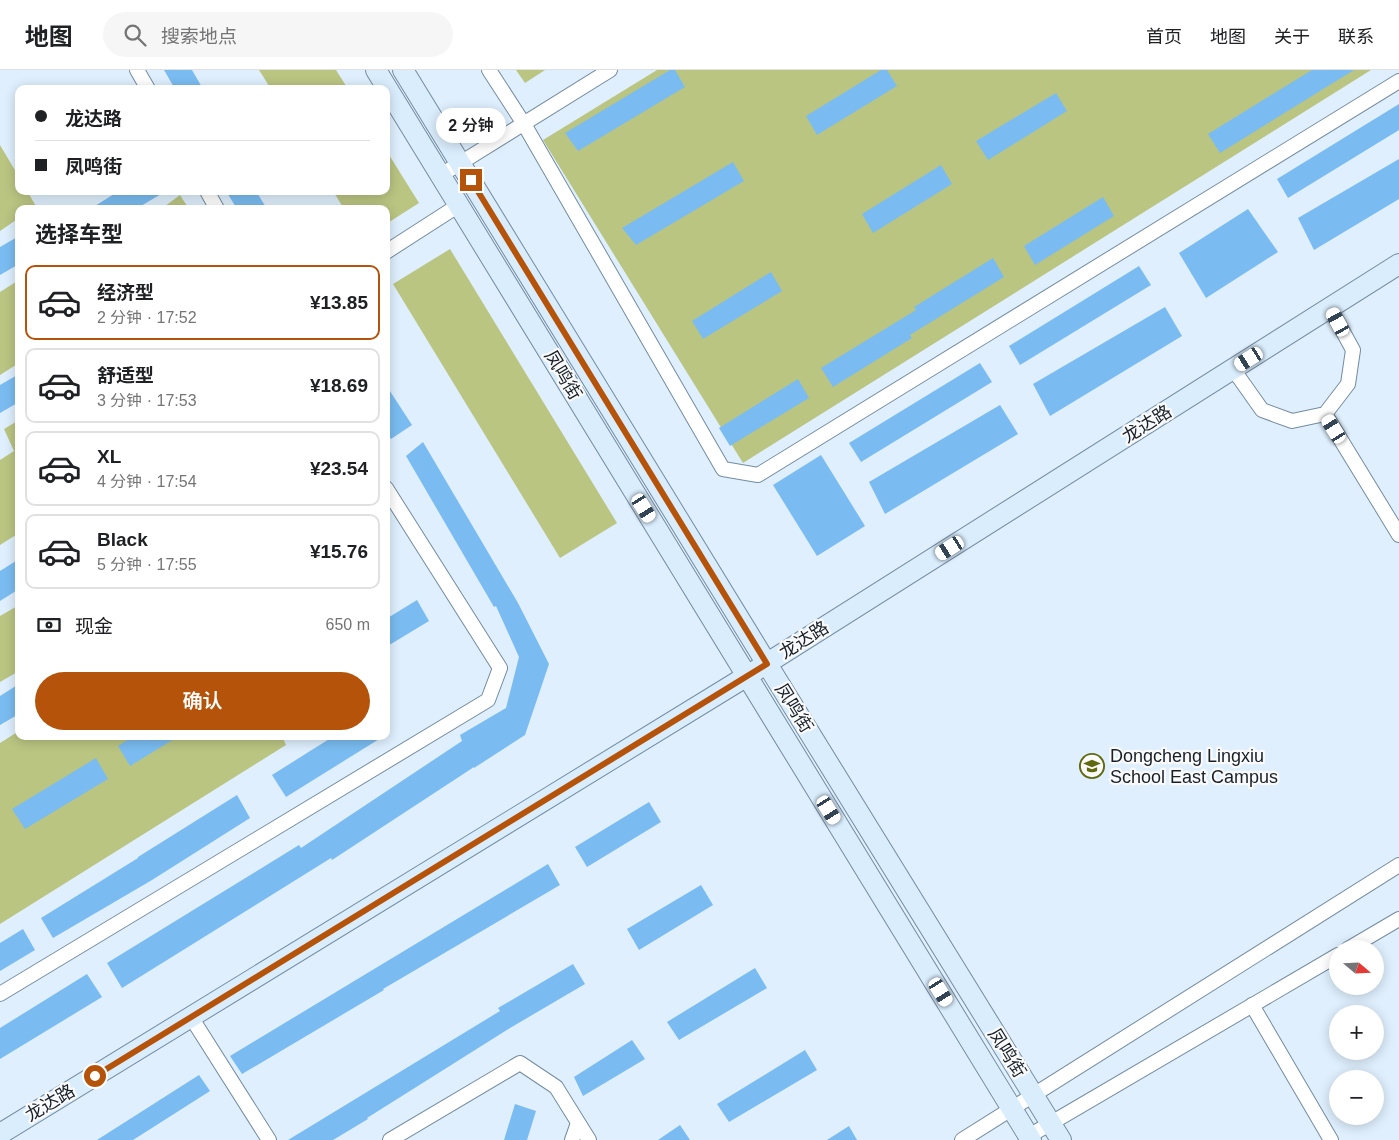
<!DOCTYPE html>
<html lang="zh">
<head>
<meta charset="utf-8">
<style>
  body { margin:0; font-family:Arial,"Noto Sans SC",sans-serif; background:#f6f6f6; color:#202124; height:100vh; display:flex; flex-direction:column; font-size:19px; white-space:nowrap }
  * { box-sizing:border-box; margin:0 }
  p { font-size:16px; color:#757577 }
  .icon { flex:none; width:28px; height:28px; fill:none; stroke:currentColor; stroke-width:2; stroke-linecap:round; stroke-linejoin:round }
  .map { position:relative; flex:1; overflow:hidden }
  .details { position:absolute; left:15px; top:135px; width:375px; height:535px; display:flex; flex-direction:column; background:#fff; border-radius:10px; box-shadow:0 2px 12px #0003 }
  .details>* { flex:none }
  .top-card { position:absolute; left:15px; top:15px; width:375px; height:110px; border-radius:10px; box-shadow:0 2px 12px #0003; display:grid; align-content:center; height:110px; padding:0 20px; background:#fff }
  .needle { width:32px; rotate:109deg }
  .tools { position:absolute; left:1329px; top:870px; display:grid; gap:10px }
  .tools a { display:grid; place-items:center; width:55px; height:55px; border-radius:50%; background:#fff; box-shadow:0 2px 12px #0003; font-size:25px }
  .end { position:absolute; width:22px; height:22px; margin:-11px; border:6px solid #b45309; background:#fff; box-shadow:0 0 0 2px #fff }
  .from { border-radius:50% }
  .bubble { position:absolute; height:35px; border-radius:18px; background:#fff; box-shadow:0 2px 12px #0003; font-size:16px; font-weight:600; line-height:35px; text-align:center }
  .car { position:absolute; width:15px; height:30px; margin:-15px -8px; border-radius:6px; box-shadow:0 0 4px 1px #0007; background:linear-gradient(#fff 24%,#345 0 40%,#fff 0 76%,#345 0 86%,#fff 0) }
  .top-card b { display:flex; align-items:center; gap:18px; height:48px; font-size:19px }
  .top-card b+b { border-top:1px solid #e0e0e0 }
  .top-card i { width:12px; height:12px; background:#202124 }
  ul { padding:0; list-style:none }
  li { display:flex; align-items:center; gap:15px; height:75px; margin:0 10px 8px; padding:0 10px; border:2px solid #e0e0e0; border-radius:10px }
  li div { flex:1 }
  li b { display:block; font-size:19px }
  li em { font-style:normal; font-weight:600 }
  li.on { border-color:#b45309 }
  li>.icon { width:45px; height:45px; stroke-width:1.5 }
  h2 { padding:0 20px; font-size:22px; line-height:60px }
  .pay { display:flex; align-items:center; gap:12px; height:55px; padding:0 20px; font-size:19px }
  .pay p { margin-inline-start:auto }
  .cta { display:flex; gap:10px; margin-top:auto; padding:10px 20px }
  .cta a { flex:1; height:58px; border-radius:30px; background:#b45309; color:#fff; font-size:20px; font-weight:600; line-height:58px; text-align:center }
  header { display:flex; align-items:center; gap:30px; box-sizing:border-box; height:70px; padding:0 25px; background:#fff; border-bottom:1px solid #e0e0e0 }
  header strong { font-size:24px }
  nav { display:flex; gap:28px; margin-inline-start:auto; font-size:18px }
  .search { width:350px; height:45px; background:#f6f6f6; display:flex; align-items:center; gap:12px; box-sizing:border-box; padding:0 18px; border-radius:28px; color:#757577; font-size:19px }
  .map>svg:first-child { display:block }
  .green { fill:#bac582 }
  .building { fill:#7abcf1 }
  .lines { fill:none; stroke-linecap:round; stroke-linejoin:round }
  .street-casing { stroke:#748ca1; stroke-width:16 }
  .secondary-casing { stroke:#748ca1; stroke-width:22 }
  .street { stroke:#fff; stroke-width:14 }
  .secondary { stroke:#daedfc; stroke-width:20 }
  .route { stroke:#b45309; stroke-width:6 }
  .labels { text-anchor:middle; stroke-width:4.5; stroke-linejoin:round; paint-order:stroke }
  .street-label { font-size:18px; fill:#172029; stroke:#fafafa }
  .poi-label { font-size:18px; fill:#172029; stroke:#fafafa; text-anchor:start }
</style>
</head>
<body>
<header>
<strong>地图</strong>
<div class="search"><svg class="icon" aria-label="search" viewBox="0 0 24 24"><circle cx="10" cy="10" r="6"/><path d="M15 15l6 6"/></svg>搜索地点</div>
<nav><a>首页</a><a>地图</a><a>关于</a><a>联系</a></nav>
</header>
<div class="map">
<svg width="1399" height="1070" viewBox="0 0 1399 1070">
  <rect width="100%" height="100%" fill="#dfeffd"/>
  <g class="green">
    <polygon points="259,0 336,0 348,19 271,19"/>
    <polygon points="516,0 545,0 525,13"/>
    <polygon points="657,0 1371,0 743,393 543,70"/>
    <polygon points="0,75 19,107 19,121 27,121 36,136 32,139 19,139 19,148 0,161"/>
    <polygon points="386,80 419,133 386,154 386,139 344,139 333,121 386,121"/>
    <polygon points="180,125 189,139 161,139"/>
    <polygon points="450,179 617,453 560,488 393,214"/>
    <polygon points="19,210 19,293 0,305 0,222"/>
    <polygon points="19,350 19,463 0,475 0,390 14,381 4,359"/>
    <polygon points="19,535 19,601 0,612 0,546"/>
    <polygon points="19,661 19,666 282,666 286,675 0,854 0,673"/>
  </g>
  <g class="building">
    <polygon points="164,0 192,0 203,19 175,19"/>
    <polygon points="670,0 675,0 685,17 578,81 565,63"/>
    <polygon points="881,0 887,0 897,16 817,65 806,46"/>
    <polygon points="1312,0 1354,0 1220,83 1208,64"/>
    <polygon points="1056,23 1067,41 988,90 976,71"/>
    <polygon points="1399,34 1399,60 1288,128 1277,109"/>
    <polygon points="1399,89 1399,129 1314,180 1298,148"/>
    <polygon points="733,92 744,111 636,175 622,158"/>
    <polygon points="941,95 952,114 873,163 862,144"/>
    <polygon points="119,121 166,121 136,139 90,139"/>
    <polygon points="226,121 256,121 267,139 237,139"/>
    <polygon points="1103,127 1114,146 1035,195 1024,176"/>
    <polygon points="1248,139 1278,182 1206,228 1179,183"/>
    <polygon points="19,166 19,194 0,205 0,177"/>
    <polygon points="993,188 1004,207 910,265 912,268 833,317 821,298 916,240 914,237"/>
    <polygon points="1139,196 1151,215 1020,295 1009,276"/>
    <polygon points="771,202 782,221 703,269 692,251"/>
    <polygon points="1165,237 1182,266 1050,346 1033,314"/>
    <polygon points="980,293 992,312 861,392 849,373"/>
    <polygon points="19,304 19,332 0,343 0,315"/>
    <polygon points="798,309 809,328 730,376 719,358"/>
    <polygon points="386,315 412,355 391,369 386,361"/>
    <polygon points="1000,335 1018,364 885,444 869,412"/>
    <polygon points="423,372 518,533 549,594 525,665 474,698 474,697 332,790 331,788 122,918 107,893 299,775 301,778 462,671 460,665 506,638 519,587 496,536 494,537 406,386"/>
    <polygon points="821,385 865,456 817,486 773,415"/>
    <polygon points="19,489 19,519 0,531 0,501"/>
    <polygon points="417,530 429,551 386,577 386,549"/>
    <polygon points="19,614 19,644 0,655 0,626"/>
    <polygon points="134,666 179,666 130,696 118,676"/>
    <polygon points="334,666 384,666 286,727 272,705"/>
    <polygon points="96,688 108,709 25,759 12,739"/>
    <polygon points="237,725 250,748 152,810 53,868 41,848 138,788 138,787"/>
    <polygon points="649,732 661,752 587,797 575,777"/>
    <polygon points="548,794 560,815 383,919 384,920 242,1004 230,986"/>
    <polygon points="701,815 713,835 639,880 627,859"/>
    <polygon points="23,859 35,880 0,901 0,873"/>
    <polygon points="573,894 585,914 510,958 367,1048 368,1049 333,1070 288,1070 500,941 498,938"/>
    <polygon points="755,898 767,918 679,970 667,952"/>
    <polygon points="87,904 102,927 0,989 0,958"/>
    <polygon points="632,970 645,989 583,1026 574,1007"/>
    <polygon points="805,980 817,1000 729,1052 717,1034"/>
    <polygon points="199,1005 210,1021 133,1070 97,1070"/>
    <polygon points="515,1034 536,1041 527,1070 504,1070"/>
    <polygon points="680,1055 690,1070 658,1070"/>
    <polygon points="849,1056 857,1070 827,1070"/>
  </g>
  <g class="lines">
    <defs>
      <g id="street">
        <polyline points="137,0 148,19"/>
        <polyline points="489,0 524,54 723,399 758,405 1399,11"/>
        <polyline points="441,105 610,0"/>
        <polyline points="207,121 217,139"/>
        <polyline points="386,182 459,135"/>
        <polyline points="1233,299 1262,340 1292,351 1325,344 1348,314 1353,280 1330,238"/>
        <polyline points="1325,344 1399,465"/>
        <polyline points="1348,879 1399,849"/>
        <polyline points="0,924 488,630 500,598 386,418"/>
        <polyline points="1252,935 1331,1070"/>
        <polyline points="191,947 269,1070"/>
        <polyline points="1029,1066 1338,885"/>
        <polyline points="390,1070 520,993 556,1017 589,1070"/>
        <polyline points="572,1070 578,1053"/>
        <polyline points="962,1070 1399,795"/>
      </g>
      <g id="secondary">
        <polyline points="376,0 1031,1070"/>
        <polyline points="403,0 767,594 1061,1070"/>
        <polyline points="0,1064 747,606 1399,194"/>
      </g>
    </defs>
    <use href="#street" class="street-casing"/>
    <use href="#secondary" class="secondary-casing"/>
    <use href="#street" class="street"/>
    <use href="#secondary" class="secondary"/>
  </g>
  <g class="lines">
    <polyline class="route" points="95,1006 767,594 471,110"/>
  </g>
  <defs>
    <symbol id="school-ring" viewBox="-11 -11 22 22"><circle r="9.5" fill="#fafafa" stroke="#5f690e" stroke-width="1.5"/><path d="M0-5L7-2L0 1L-7-2ZM-4 1L0 2.5L4 1V4Q0 6-4 4Z" fill="#5f690e"/></symbol>
  </defs>
  <g fill-rule="evenodd">
    <use href="#school-ring" x="1078" y="682" width="28" height="28"/>
  </g>
  <g class="labels">
    <g class="street-label">
      <text transform="translate(563 305) rotate(59)" y="6">凤鸣街</text>
      <text transform="translate(1147 354) rotate(-32)" y="6">龙达路</text>
      <text transform="translate(804 570) rotate(-32)" y="6">龙达路</text>
      <text transform="translate(794 638) rotate(58)" y="6">凤鸣街</text>
      <text transform="translate(1007 983) rotate(58)" y="6">凤鸣街</text>
      <text transform="translate(50 1033) rotate(-31)" y="6">龙达路</text>
    </g>
    <g class="poi-label">
      <text x="1110" y="692">Dongcheng Lingxiu<tspan x="1110" dy="21">School East Campus</tspan></text>
    </g>
  </g>
</svg>
<div class="tools">
<a><svg class="needle" viewBox="-14 -14 28 28"><path d="M0-13l5 13h-10z" fill="#e53935"/><path d="M0 13l5-13h-10z" fill="#757577"/></svg></a>
<a>+</a>
<a>−</a>
</div>
<i class="end from" style="left:95px;top:1006px"></i>
<i class="end" style="left:471px;top:110px"></i>
<div class="bubble" style="left:436px;top:38px;width:70px">2 分钟</div>
<i class="car" style="left:1338px;top:252px;rotate:331deg"></i>
<i class="car" style="left:1249px;top:289px;rotate:238deg"></i>
<i class="car" style="left:1334px;top:359px;rotate:328deg"></i>
<i class="car" style="left:644px;top:438px;rotate:148deg"></i>
<i class="car" style="left:950px;top:478px;rotate:238deg"></i>
<i class="car" style="left:829px;top:740px;rotate:148deg"></i>
<i class="car" style="left:941px;top:922px;rotate:148deg"></i>
<div class="top-card">
<b><i class="from"></i>龙达路</b>
<b><i></i>凤鸣街</b>
</div>
<section class="details">
<h2>选择车型</h2>
<ul>
<li class="on"><svg class="icon" aria-label="car" viewBox="0 0 24 24"><path d="M5 17H2v-5l4-1 3-4h7l3 4 3 1v5h-3M9 17h6M6 11h13"/><circle cx="7" cy="17" r="2"/><circle cx="17" cy="17" r="2"/></svg><div><b>经济型</b><p>2 分钟 · 17:52</p></div><em>¥13.85</em></li>
<li><svg class="icon" aria-label="car" viewBox="0 0 24 24"><path d="M5 17H2v-5l4-1 3-4h7l3 4 3 1v5h-3M9 17h6M6 11h13"/><circle cx="7" cy="17" r="2"/><circle cx="17" cy="17" r="2"/></svg><div><b>舒适型</b><p>3 分钟 · 17:53</p></div><em>¥18.69</em></li>
<li><svg class="icon" aria-label="car" viewBox="0 0 24 24"><path d="M5 17H2v-5l4-1 3-4h7l3 4 3 1v5h-3M9 17h6M6 11h13"/><circle cx="7" cy="17" r="2"/><circle cx="17" cy="17" r="2"/></svg><div><b>XL</b><p>4 分钟 · 17:54</p></div><em>¥23.54</em></li>
<li><svg class="icon" aria-label="car" viewBox="0 0 24 24"><path d="M5 17H2v-5l4-1 3-4h7l3 4 3 1v5h-3M9 17h6M6 11h13"/><circle cx="7" cy="17" r="2"/><circle cx="17" cy="17" r="2"/></svg><div><b>Black</b><p>5 分钟 · 17:55</p></div><em>¥15.76</em></li>
</ul>
<div class="pay"><svg class="icon" aria-label="cash" viewBox="0 0 24 24"><path d="M3 7h18v10H3z"/><circle cx="12" cy="12" r="2"/></svg>现金<p>650 m</p></div>
<div class="cta"><a>确认</a></div>
</section>
</div>
</body>
</html>
